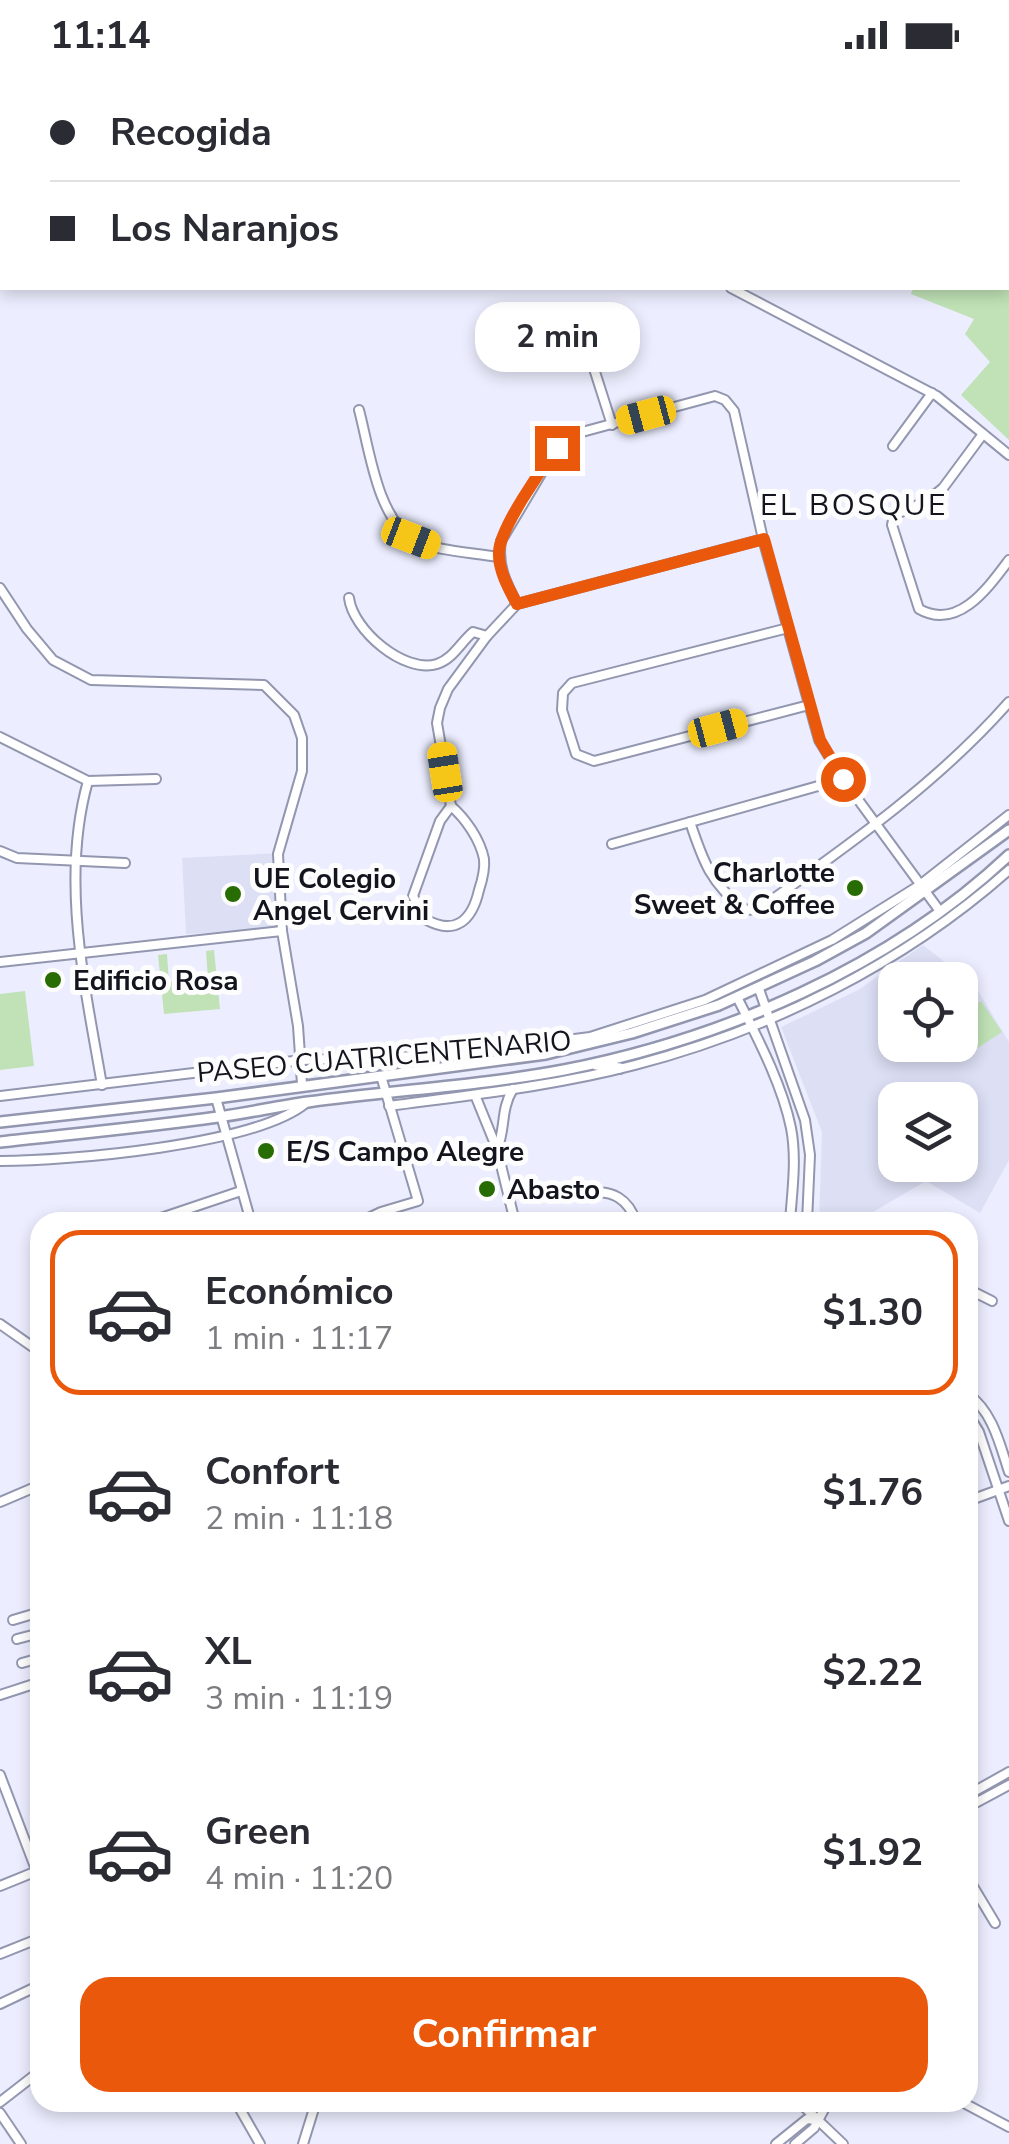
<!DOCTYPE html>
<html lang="es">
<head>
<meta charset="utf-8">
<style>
  body { margin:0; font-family:"Nunito Sans",sans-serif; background:#f2f2f3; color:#2b2b33; height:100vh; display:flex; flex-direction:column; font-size:38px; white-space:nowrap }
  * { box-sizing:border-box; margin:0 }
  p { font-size:32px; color:#7c7c81 }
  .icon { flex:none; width:55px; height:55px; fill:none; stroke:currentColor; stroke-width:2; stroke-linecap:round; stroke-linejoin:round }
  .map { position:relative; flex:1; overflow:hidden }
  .panel { position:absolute; left:30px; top:1142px; width:948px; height:900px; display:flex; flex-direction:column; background:#fff; border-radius:30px; box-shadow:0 5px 15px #0003 }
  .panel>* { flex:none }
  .hud { position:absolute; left:0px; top:0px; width:1010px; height:220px; box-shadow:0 5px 15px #0003; display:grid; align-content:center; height:220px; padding:0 50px; background:#fff }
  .tools { position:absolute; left:878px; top:892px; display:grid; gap:20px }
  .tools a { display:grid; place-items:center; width:100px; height:100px; border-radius:20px; background:#fff; box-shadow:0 5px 15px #0003; font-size:50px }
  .end { position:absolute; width:45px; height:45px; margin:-22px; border:12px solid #ea580c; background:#fff; box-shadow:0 0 0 5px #fff }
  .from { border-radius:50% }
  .bubble { position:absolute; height:70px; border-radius:30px; background:#fff; box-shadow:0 5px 15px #0003; font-size:32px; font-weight:700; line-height:70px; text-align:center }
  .car { position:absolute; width:30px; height:60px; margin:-30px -15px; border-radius:12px; box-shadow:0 0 8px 2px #0007; background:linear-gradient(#f5c518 24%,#345 0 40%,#f5c518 0 76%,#345 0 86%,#f5c518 0) }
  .hud b { display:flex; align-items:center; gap:35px; height:95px; font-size:38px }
  .hud b+b { border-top:2px solid #e1e1e2 }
  .hud i { width:25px; height:25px; background:#2b2b33 }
  ul { padding:18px 0 0; list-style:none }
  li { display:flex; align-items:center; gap:30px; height:165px; margin:0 20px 15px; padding:0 30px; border:5px solid transparent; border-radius:30px }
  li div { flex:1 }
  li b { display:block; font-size:38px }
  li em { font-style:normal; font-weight:700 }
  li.active { border-color:#ea580c }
  li>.icon { width:90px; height:90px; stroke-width:1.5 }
  .button { display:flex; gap:20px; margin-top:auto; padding:20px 50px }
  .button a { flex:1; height:115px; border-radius:30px; background:#ea580c; color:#fff; font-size:40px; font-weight:700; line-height:115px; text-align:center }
  .status { display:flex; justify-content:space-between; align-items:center; height:70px; padding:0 50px; background:#fff; direction:ltr }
  .status svg { height:28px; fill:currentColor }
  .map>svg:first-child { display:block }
  .built { fill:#dde0f5; fill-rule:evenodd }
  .green { fill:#c0e2b6 }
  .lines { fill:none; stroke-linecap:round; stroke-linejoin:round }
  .minor-casing { stroke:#9296af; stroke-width:12 }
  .tertiary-casing { stroke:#9296af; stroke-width:14 }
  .minor { stroke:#fff; stroke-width:8 }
  .tertiary { stroke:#fff; stroke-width:9 }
  .route { stroke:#ea580c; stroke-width:12 }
  .poi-dot { fill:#286c04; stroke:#fdfdfd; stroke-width:4 }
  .labels { text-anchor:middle; stroke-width:10; stroke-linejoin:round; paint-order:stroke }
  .poi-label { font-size:28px; font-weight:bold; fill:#13141d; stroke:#fdfdfd; text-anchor:start }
  .street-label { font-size:28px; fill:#13141d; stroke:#fdfdfd }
  .neighbourhood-label { font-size:30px; letter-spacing:2.5px; fill:#13141d; stroke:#fdfdfd }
</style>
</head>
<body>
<div class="status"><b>11:14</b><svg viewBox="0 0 49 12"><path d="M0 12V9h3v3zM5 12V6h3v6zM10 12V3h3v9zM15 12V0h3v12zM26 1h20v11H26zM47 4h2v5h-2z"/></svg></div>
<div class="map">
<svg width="1009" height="2074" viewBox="0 0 1009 2074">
  <rect width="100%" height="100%" fill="#eceeff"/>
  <g class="built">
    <polygon points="280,783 284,859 186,864 182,788"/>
    <path d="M923,875L975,916L1009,972V1090L980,1143L926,1111L856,1152H819L822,1062L781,957L858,920ZM895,910H960V975H895ZM895,1030H960V1095H895Z"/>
  </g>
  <g class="green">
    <polygon points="1008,142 1009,142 1009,370 961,325 990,292 965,264 974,249 911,224 913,218 1008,218"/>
    <polygon points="214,880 220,939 164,944 158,885 167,884 169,912 208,910 206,881"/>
    <polygon points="25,921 34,996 0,1000 0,924"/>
    <polygon points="981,931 1002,962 962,988 954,975 960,975 960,945"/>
  </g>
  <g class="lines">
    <defs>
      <g id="minor">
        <polyline points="258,0 258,2"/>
        <polyline points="731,218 937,326 1009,385"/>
        <polyline points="581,258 612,355"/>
        <path d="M359,340C369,377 377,448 413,469C437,482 471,482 498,487"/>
        <path d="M983,364L943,418L927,431L894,445L892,455L919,539C958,561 988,518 1009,490"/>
        <polyline points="893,376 932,323"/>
        <polyline points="0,518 27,559 53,590 91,610 264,615 294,645 302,668 302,701 278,784 282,861 298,956 302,1014"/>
        <path d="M349,528C353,560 404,604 437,594C453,589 461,572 473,562L487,566"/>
        <path d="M517,534C506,513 497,495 501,471L557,377L582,362L715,326L725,330L734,341L763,469L819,670L843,709L939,840"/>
        <polyline points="788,558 572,613 563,623 562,640 576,684 594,691 809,635"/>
        <polyline points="0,667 88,711 156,709"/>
        <path d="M88,711C60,810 85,916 102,1015"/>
        <polyline points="451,736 437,653 440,638 448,619 487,566 517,534 763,469"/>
        <path d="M451,736C465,748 480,769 484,789C485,798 482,811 479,820C472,851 455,866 425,849L413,826L440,751Z"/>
        <path d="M690,752C703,791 711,815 746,840L759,839C846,777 938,713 1009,632"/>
        <polyline points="612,774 843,709"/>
        <polyline points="0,781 17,788 125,793"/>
        <polyline points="0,892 282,861"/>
        <polyline points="759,919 805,1050 810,1085 807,1152"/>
        <path d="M737,927C757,967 782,1014 791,1058C797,1089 792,1122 790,1152"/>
        <polyline points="475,1025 497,1079 515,1152"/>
        <polyline points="0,1026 302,990 450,985 590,967 705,930 832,870 920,815 1009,745"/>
        <polyline points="216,1028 251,1152"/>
        <path d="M389,1036C471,1025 555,1016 635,995C772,959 903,894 1009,800"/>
        <path d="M497,1079C506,1059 500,1040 513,1019"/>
        <path d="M0,1091C68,1091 256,1075 306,1033"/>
        <path d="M588,1124C612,1118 629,1130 636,1152"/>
        <polyline points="149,1152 241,1121"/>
        <polyline points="360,1152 381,1142 418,1131 381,1006"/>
        <polyline points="968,1219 992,1231"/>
        <polyline points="0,1254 40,1282"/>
        <path d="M968,1324C993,1342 1000,1375 1009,1402"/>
        <polyline points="968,1344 979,1362 1009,1451"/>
        <polyline points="968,1431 1009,1416"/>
        <polyline points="0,1432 40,1415"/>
        <polyline points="13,1550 40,1542"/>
        <polyline points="17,1569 40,1563"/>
        <polyline points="22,1593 40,1588"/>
        <polyline points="0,1625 40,1612"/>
        <polyline points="0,1705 40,1810"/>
        <polyline points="968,1725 1009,1702"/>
        <polyline points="968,1737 1009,1715"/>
        <polyline points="968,1808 995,1853"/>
        <polyline points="0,1816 37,1801"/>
        <polyline points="0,1884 40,1868"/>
        <polyline points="0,1934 40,1915"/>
        <polyline points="0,2032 40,2001"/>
        <polyline points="236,2032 260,2074"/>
        <polyline points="799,2032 843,2074"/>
        <polyline points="962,2032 1009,2057"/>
        <polyline points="0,2043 21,2074"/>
        <polyline points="303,2074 316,2032"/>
        <polyline points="776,2074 807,2049 816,2050"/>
        <polyline points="795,2074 814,2058 828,2032"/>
      </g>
      <g id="tertiary">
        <polyline points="596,995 620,998"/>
        <polyline points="0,1052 216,1028 546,984 632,963 719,935 815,891 866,863 1009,760"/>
        <path d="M0,1072C73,1064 146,1057 218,1047C248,1043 278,1036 308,1032C393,1020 479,1016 564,1000C723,969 890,897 1009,785"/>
      </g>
    </defs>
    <use href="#minor" class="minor-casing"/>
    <use href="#tertiary" class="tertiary-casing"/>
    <use href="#minor" class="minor"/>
    <use href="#tertiary" class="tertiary"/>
  </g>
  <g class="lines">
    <path class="route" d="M557,378C542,398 500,458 499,482C498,500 509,519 517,534L764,469L820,670L843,709"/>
  </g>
  <g class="poi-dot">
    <circle cx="855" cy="818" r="10"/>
    <circle cx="233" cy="824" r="10"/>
    <circle cx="53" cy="910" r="10"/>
    <circle cx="266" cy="1081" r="10"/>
    <circle cx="487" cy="1119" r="10"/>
  </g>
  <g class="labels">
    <g class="poi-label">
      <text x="835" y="812" text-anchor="end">Charlotte<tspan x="835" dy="32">Sweet &amp; Coffee</tspan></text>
      <text x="253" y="818">UE Colegio<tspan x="253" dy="32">Angel Cervini</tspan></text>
      <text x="73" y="920">Edificio Rosa</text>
      <text x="286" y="1091">E/S Campo Alegre</text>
      <text x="507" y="1129">Abasto</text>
    </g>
    <g class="street-label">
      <text transform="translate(384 986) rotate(-5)" y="10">PASEO CUATRICENTENARIO</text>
    </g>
    <g class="neighbourhood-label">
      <text x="854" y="445">EL BOSQUE</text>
    </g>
  </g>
</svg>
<div class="tools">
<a><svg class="icon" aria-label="locate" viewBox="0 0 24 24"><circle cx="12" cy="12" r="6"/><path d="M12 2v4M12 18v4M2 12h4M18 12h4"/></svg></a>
<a><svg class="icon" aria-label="layers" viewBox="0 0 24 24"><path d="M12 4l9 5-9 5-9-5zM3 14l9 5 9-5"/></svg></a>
</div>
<i class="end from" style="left:843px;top:709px"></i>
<i class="end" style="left:557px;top:378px"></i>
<div class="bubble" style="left:475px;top:232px;width:165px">2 min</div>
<i class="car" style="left:646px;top:345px;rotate:255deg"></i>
<i class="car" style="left:411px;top:468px;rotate:111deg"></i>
<i class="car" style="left:718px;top:658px;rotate:75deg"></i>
<i class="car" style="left:445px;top:702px;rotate:351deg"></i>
<div class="hud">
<b><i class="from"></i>Recogida</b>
<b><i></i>Los Naranjos</b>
</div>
<section class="panel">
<ul>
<li class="active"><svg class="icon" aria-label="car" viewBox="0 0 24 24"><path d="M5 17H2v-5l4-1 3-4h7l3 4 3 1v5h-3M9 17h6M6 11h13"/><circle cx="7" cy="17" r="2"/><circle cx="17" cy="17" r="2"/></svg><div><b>Económico</b><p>1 min · 11:17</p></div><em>$1.30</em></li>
<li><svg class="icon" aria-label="car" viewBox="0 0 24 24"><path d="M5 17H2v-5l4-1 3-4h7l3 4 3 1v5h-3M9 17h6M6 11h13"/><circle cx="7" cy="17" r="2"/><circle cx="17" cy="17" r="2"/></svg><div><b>Confort</b><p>2 min · 11:18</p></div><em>$1.76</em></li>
<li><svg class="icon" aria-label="car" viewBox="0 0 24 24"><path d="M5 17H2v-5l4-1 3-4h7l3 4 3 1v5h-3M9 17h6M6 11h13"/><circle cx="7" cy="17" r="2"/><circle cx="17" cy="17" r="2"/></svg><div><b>XL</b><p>3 min · 11:19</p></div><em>$2.22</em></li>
<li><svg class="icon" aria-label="car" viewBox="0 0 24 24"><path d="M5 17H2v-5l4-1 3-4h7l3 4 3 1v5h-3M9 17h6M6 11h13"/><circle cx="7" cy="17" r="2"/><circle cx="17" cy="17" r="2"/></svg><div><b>Green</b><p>4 min · 11:20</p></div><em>$1.92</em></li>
</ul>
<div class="button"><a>Confirmar</a></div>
</section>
</div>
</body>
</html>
